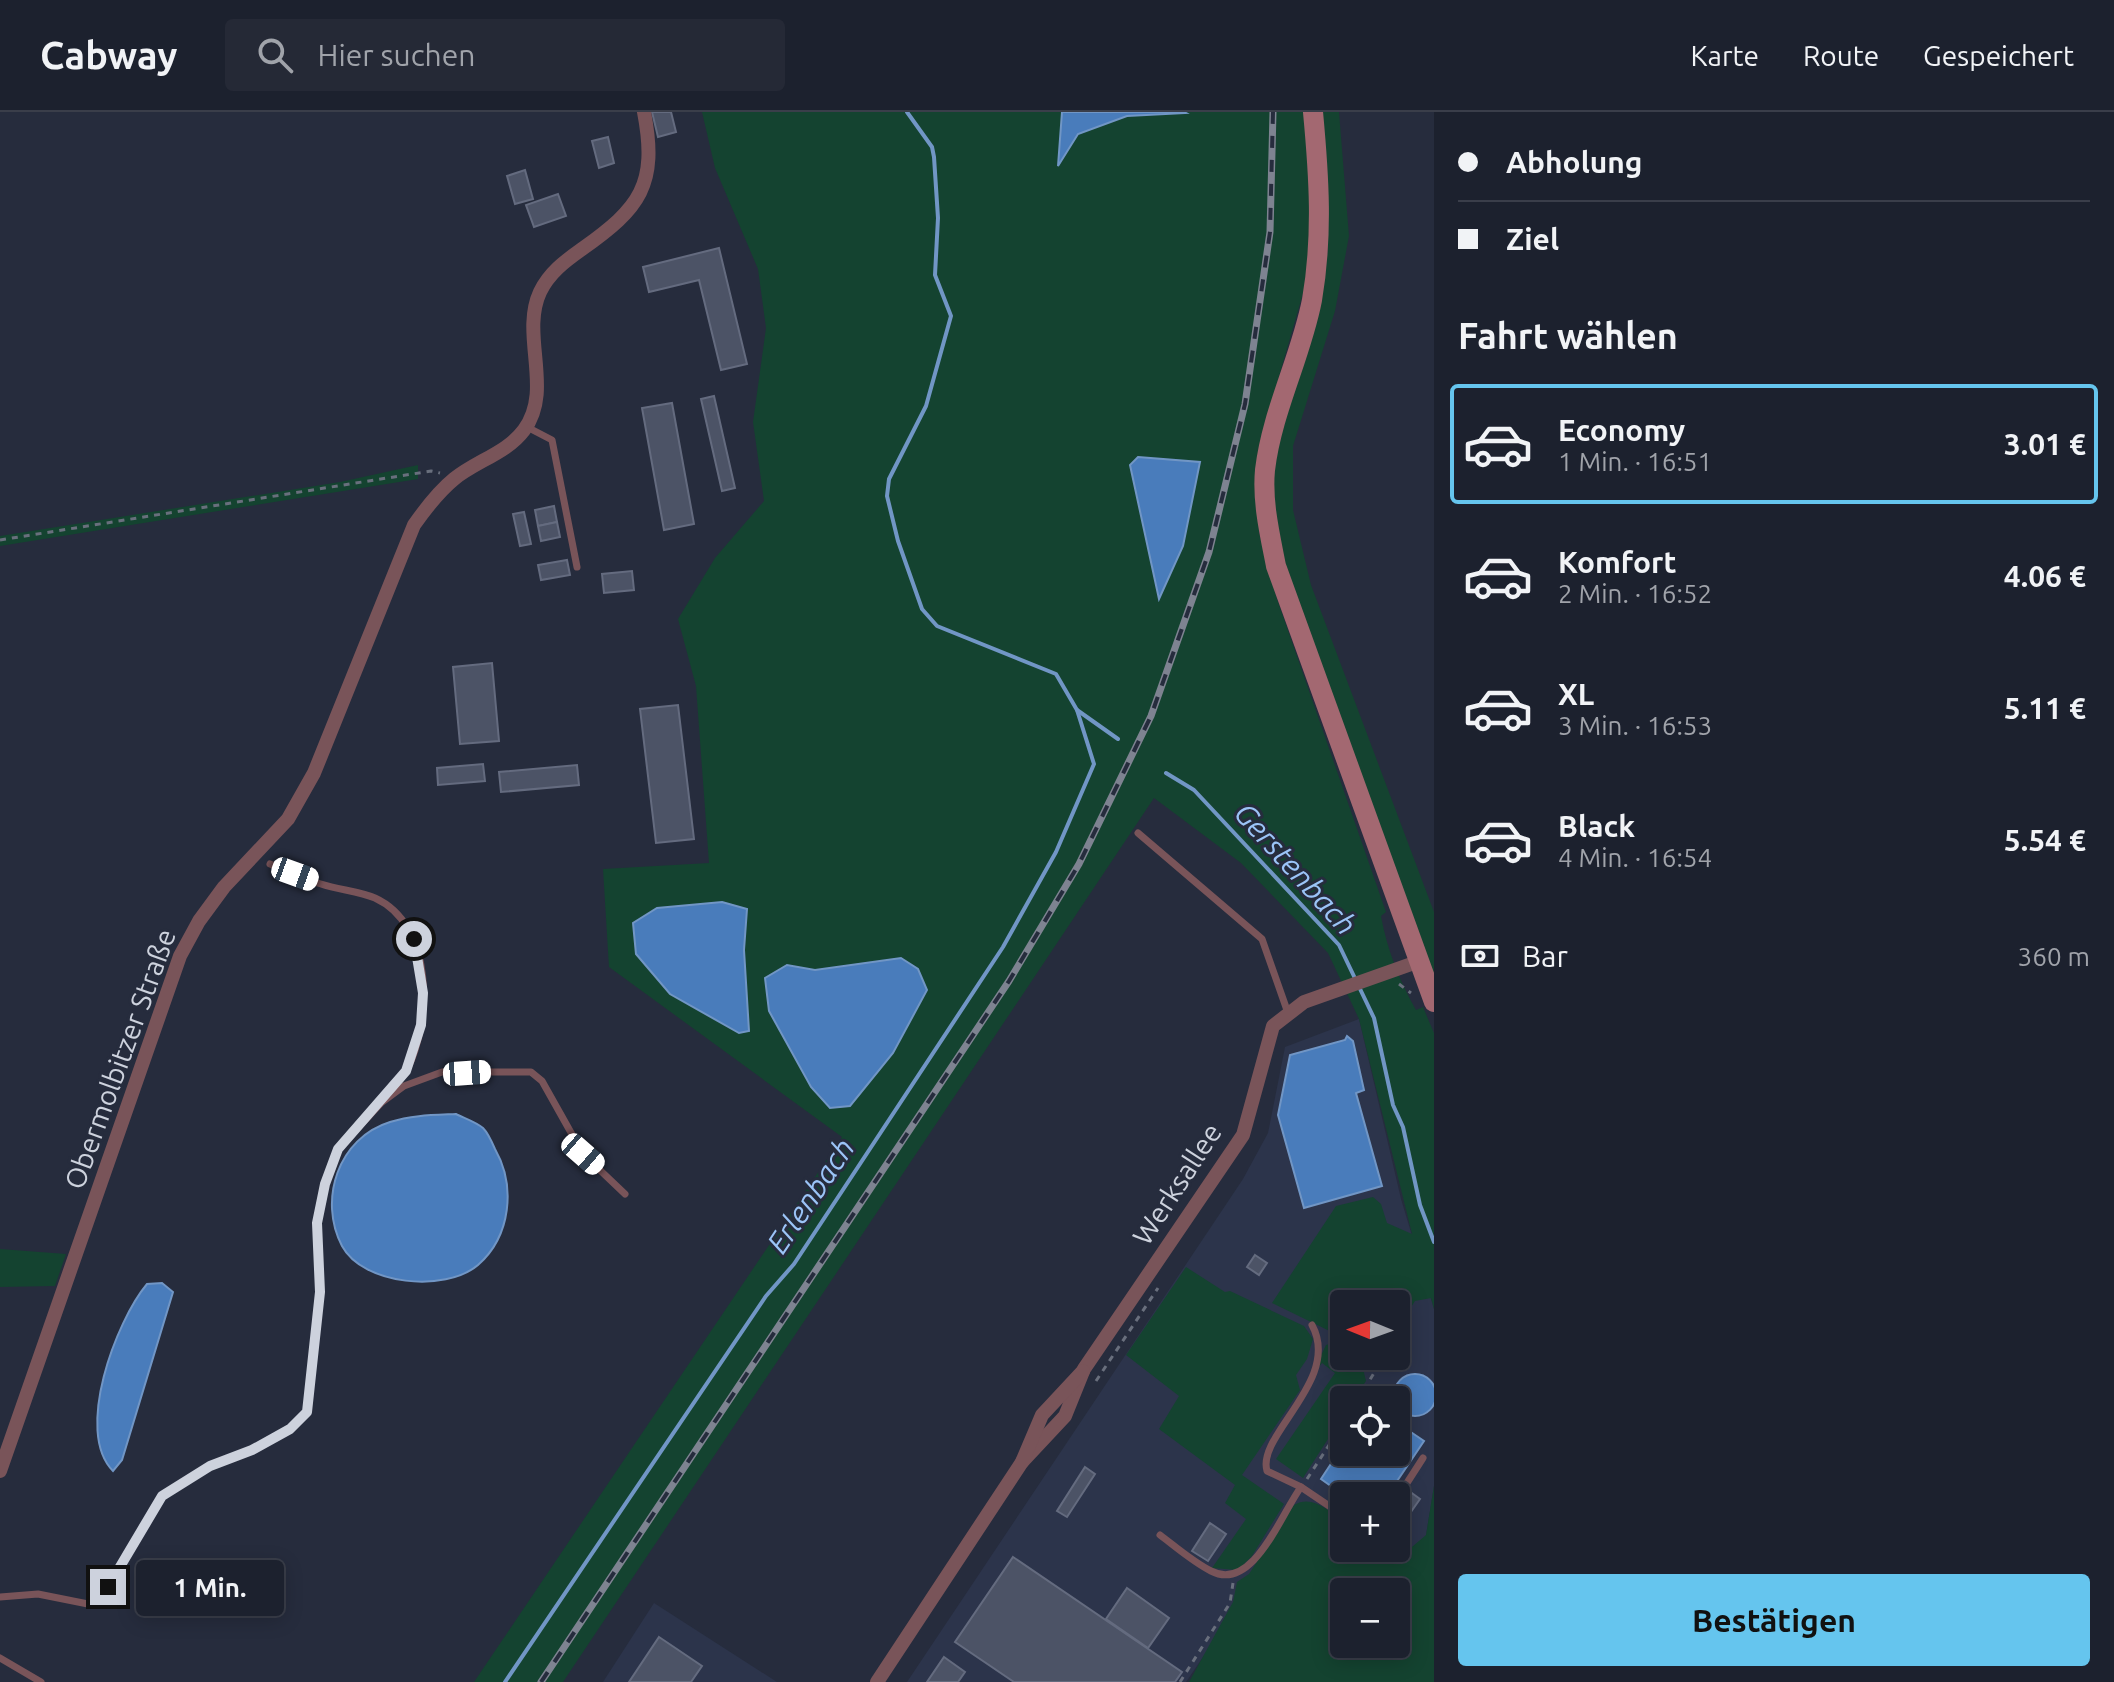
<!DOCTYPE html>
<html lang="de">
<head>
<meta charset="utf-8">
<style>
  body { margin:0; font-family:Ubuntu,sans-serif; background:#252936; color:#f1f3f6; height:100vh; display:flex; flex-direction:column; font-size:30px; white-space:nowrap }
  * { box-sizing:border-box; margin:0 }
  p { font-size:26px; color:#a0a3aa }
  .icon { flex:none; width:44px; height:44px; fill:none; stroke:currentColor; stroke-width:2; stroke-linecap:round; stroke-linejoin:round }
  .map { position:relative; flex:1; overflow:hidden }
  .side { display:flex; flex-direction:column; background:#1c212e; width:680px }
  .side>* { flex:none }
  .top-card { display:grid; align-content:center; height:176px; padding:0 24px; background:#1c212e }
  .needle { width:52px; rotate:271deg }
  .fabs { position:absolute; left:1330px; top:1178px; display:grid; gap:16px }
  .fabs a { display:grid; place-items:center; width:80px; height:80px; border-radius:8px; background:#1c212e; box-shadow:0 4px 20px #0003,0 0 0 2px #3a3e4a; font-size:40px }
  .end { position:absolute; width:36px; height:36px; margin:-18px; border:10px solid #cdd2dd; background:#111; box-shadow:0 0 0 4px #111 }
  .from { border-radius:50% }
  .bubble { position:absolute; height:56px; border-radius:8px; background:#1c212e; box-shadow:0 4px 20px #0003,0 0 0 2px #3a3e4a; font-size:26px; font-weight:600; line-height:56px; text-align:center }
  .car { position:absolute; width:24px; height:48px; margin:-24px -12px; border-radius:10px; box-shadow:0 0 6px 2px #0007; background:linear-gradient(#fff 24%,#345 0 40%,#fff 0 76%,#345 0 86%,#fff 0) }
  .top-card b { display:flex; align-items:center; gap:28px; height:76px; font-size:30px }
  .top-card b+b { border-top:2px solid #3a3e4a }
  .top-card i { width:20px; height:20px; background:#f1f3f6 }
  ul { padding:0; list-style:none }
  li { display:flex; align-items:center; gap:24px; height:120px; margin:0 16px 12px; padding:0 8px; border:4px solid transparent; border-radius:8px }
  li div { flex:1 }
  li b { display:block; font-size:30px }
  li em { font-style:normal; font-weight:600 }
  li.on { border-color:#65c5ee }
  li>.icon { width:72px; height:72px; stroke-width:1.5 }
  h2 { padding:0 24px; font-size:36px; line-height:96px }
  .pay { display:flex; align-items:center; gap:20px; height:88px; padding:0 24px; font-size:30px }
  .pay p { margin-inline-start:auto }
  .cta { display:flex; gap:16px; margin-top:auto; padding:16px 24px }
  .cta a { flex:1; height:92px; border-radius:8px; background:#65c5ee; color:#111; font-size:32px; font-weight:600; line-height:92px; text-align:center }
  header { display:flex; align-items:center; gap:48px; box-sizing:border-box; height:112px; padding:0 40px; background:#1c212e; border-bottom:2px solid #3a3e4a }
  header strong { font-size:38px }
  nav { display:flex; gap:44px; margin-inline-start:auto; font-size:28px }
  .search { width:560px; height:72px; background:#252936; display:flex; align-items:center; gap:20px; box-sizing:border-box; padding:0 28px; border-radius:8px; color:#a0a3aa; font-size:30px }
  main { display:flex; flex:1; min-height:0 }
  .map>svg:first-child { display:block }
  .built { fill:#2c344b; fill-rule:evenodd }
  .green { fill:#144330; fill-rule:evenodd }
  .water { fill:#497cbb; stroke:#7196c5; stroke-width:2 }
  .lines { fill:none; stroke-linecap:round; stroke-linejoin:round }
  .stream { stroke:#7196c5; stroke-width:4 }
  .building { fill:#4c5366; stroke:#646b7f; stroke-width:2 }
  .path { stroke:#696f7d; stroke-width:3; stroke-dasharray:6 6; stroke-linecap:butt }
  .lane { stroke:#795459; stroke-width:7 }
  .street { stroke:#795459; stroke-width:14 }
  .secondary { stroke:#a36871; stroke-width:20 }
  .rail-casing { stroke:#7e8391; stroke-width:7 }
  .rail { stroke:#262c3d; stroke-width:4; stroke-dasharray:12; stroke-linecap:butt }
  .route { stroke:#cdd2dd; stroke-width:10 }
  .labels { text-anchor:middle; stroke-width:6; stroke-linejoin:round; paint-order:stroke }
  .street-label { font-size:28px; fill:#cdd2dd; stroke:#262c3d }
  .water-label { font-size:30px; font-style:italic; fill:#9bc4f7; stroke:#262c3d }
</style>
</head>
<body>
<header>
<strong>Cabway</strong>
<div class="search"><svg class="icon" aria-label="search" viewBox="0 0 24 24"><circle cx="10" cy="10" r="6"/><path d="M15 15l6 6"/></svg>Hier suchen</div>
<nav><a>Karte</a><a>Route</a><a>Gespeichert</a></nav>
</header>
<main>
<div class="map">
<svg width="1434" height="1570" viewBox="0 0 1434 1570">
  <rect width="100%" height="100%" fill="#262c3d"/>
  <g class="built">
    <path d="M1359,907L1401,1087L1434,1197V1374L1419,1467L1291,1416L1186,1570H907L1243,1067L1268,1021L1285,935ZM1344,1192H1396V1244H1344ZM1344,1288H1396V1340H1344ZM1344,1384H1396V1436H1344Z"/>
    <polygon points="654,1491 777,1570 603,1570"/>
  </g>
  <g class="green">
    <path d="M702,0H1306L1313,90L1310,157L1259,334V420L1276,484L1386,800L1381,804C1387,837 1399,868 1416,898L1423,895L1434,921V1197L1431,1186L1415,1189L1396,1219V1192H1344V1226L1272,1191L1336,1094L1373,1085L1381,1092L1387,1111L1412,1122L1359,907L1328,841L1241,751L1154,686L563,1570H474L842,1025L609,855L603,757L709,751L696,574L678,507L715,446L764,389L753,310L766,216L758,157L715,56Z"/>
    <polygon points="1322,0 1339,0 1349,124 1335,199 1293,334 1293,398 1311,473 1434,800 1434,865 1311,539 1277,425 1273,366 1276,336 1324,166 1328,136"/>
    <polygon points="418,353 418,367 0,434 0,424 340,370"/>
    <polygon points="0,1137 66,1142 55,1174 0,1175"/>
    <polygon points="1186,1155 1225,1180 1230,1179 1304,1214 1313,1227 1307,1247 1296,1263 1300,1278 1242,1363 1284,1392 1252,1444 1238,1458 1212,1456 1246,1407 1225,1391 1235,1373 1159,1317 1179,1284 1126,1243"/>
    <polygon points="1335,1230 1344,1235 1344,1244 1360,1244 1366,1269 1353,1288 1344,1288 1344,1302 1303,1366 1276,1347 1335,1261 1322,1251 1317,1257 1316,1254 1326,1233"/>
    <path d="M1434,1374V1570H1189L1233,1490L1237,1470L1249,1462L1294,1393C1312,1382 1329,1399 1344,1409V1436C1363,1436 1385,1431 1392,1452L1426,1423ZM1344,1480H1396V1532H1344Z"/>
  </g>
  <g class="water">
    <polygon points="1062,0 1184,0 1186,1 1127,4 1078,22 1058,54"/>
    <polygon points="1138,345 1200,350 1183,434 1159,487 1130,353"/>
    <polygon points="722,790 747,797 744,838 749,919 739,921 670,882 636,842 633,811 657,796"/>
    <polygon points="901,846 918,857 927,878 893,941 850,994 830,996 811,975 769,899 765,866 787,853 815,858"/>
    <polygon points="1347,924 1353,929 1364,978 1356,981 1382,1074 1304,1096 1278,1003 1290,943 1345,928"/>
    <path d="M456,1002C464,1006 476,1010 483,1016C488,1021 492,1030 495,1037C516,1074 511,1124 478,1153C445,1181 363,1173 342,1134C318,1088 338,1026 390,1010C412,1003 433,1003 456,1002Z"/>
    <path d="M162,1171L173,1180L122,1348L113,1359C74,1320 116,1209 147,1172Z"/>
    <circle cx="1415" cy="1283" r="21"/>
    <polygon points="1396,1310 1424,1329 1387,1384 1345,1384 1321,1367 1344,1332 1344,1340 1396,1340"/>
  </g>
  <g class="lines">
    <g class="stream">
      <polyline points="907,0 932,35 934,45 938,106 935,163 951,204 926,294 889,367 887,384 898,429 922,497 937,514 1056,562 1077,598 1118,627"/>
      <polyline points="1166,661 1194,678 1339,833 1374,906 1393,993 1403,1015 1420,1093 1434,1130"/>
      <polyline points="505,1570 766,1184 794,1152 1003,835 1056,740 1094,652 1077,598"/>
    </g>
  </g>
  <g class="building">
    <polygon points="652,0 671,0 676,20 658,25"/>
    <polygon points="608,25 614,51 599,56 592,29"/>
    <polygon points="525,58 533,87 515,92 507,64"/>
    <polygon points="558,82 566,104 534,115 526,93"/>
    <polygon points="719,136 747,252 721,258 699,168 649,180 643,155"/>
    <polygon points="714,284 735,376 722,379 701,287"/>
    <polygon points="672,291 694,412 664,418 642,296"/>
    <polygon points="554,394 557,410 538,414 535,398"/>
    <polygon points="524,400 531,432 520,434 513,402"/>
    <polygon points="557,410 560,425 541,429 538,414"/>
    <polygon points="567,448 570,463 541,468 538,453"/>
    <polygon points="632,459 634,478 604,481 602,462"/>
    <polygon points="492,551 499,629 460,632 453,555"/>
    <polygon points="678,593 694,727 656,731 640,597"/>
    <polygon points="483,652 485,669 438,673 437,656"/>
    <polygon points="577,653 579,673 501,680 499,660"/>
    <polygon points="1255,1143 1267,1151 1259,1163 1247,1155"/>
    <polygon points="1085,1355 1095,1362 1067,1405 1057,1399"/>
    <polygon points="1409,1379 1420,1387 1408,1404 1397,1396"/>
    <polygon points="1210,1411 1226,1422 1208,1449 1192,1439"/>
    <polygon points="1013,1445 1182,1560 1175,1570 1014,1570 955,1530"/>
    <polygon points="1127,1476 1169,1506 1148,1536 1106,1507"/>
    <polygon points="659,1525 702,1554 691,1570 629,1570"/>
    <polygon points="944,1545 965,1560 958,1570 927,1570"/>
  </g>
  <g class="lines">
    <g class="path">
      <polyline points="0,428 431,359 440,361"/>
      <polyline points="1399,872 1411,881"/>
      <polyline points="1396,1227 1405,1216 1409,1217"/>
      <polyline points="1096,1269 1158,1176"/>
      <polyline points="1358,1288 1384,1244"/>
      <polyline points="1307,1367 1344,1310"/>
      <polyline points="1180,1570 1230,1491 1233,1471"/>
    </g>
    <g class="lane">
      <polyline points="527,315 552,328 577,455"/>
      <polyline points="1138,721 1262,827 1288,901"/>
      <path d="M270,752C287,759 304,767 321,772C339,778 358,779 375,786C434,813 432,908 407,958C402,967 394,974 388,982"/>
      <path d="M1312,1213C1342,1268 1256,1323 1267,1359L1301,1375L1344,1404"/>
      <polyline points="1396,1388 1423,1346"/>
      <path d="M1160,1423C1176,1435 1193,1450 1211,1459C1253,1481 1281,1402 1301,1375"/>
      <polyline points="0,1485 38,1482 88,1492 108,1475 162,1384 210,1354 252,1338 290,1317 307,1300 320,1180 317,1111 325,1072 338,1037 381,991 404,974 442,960 531,960 542,969 583,1042 625,1082"/>
      <polyline points="0,1546 41,1570"/>
    </g>
    <g class="street">
      <polyline points="1022,1350 1065,1304 1084,1257 1243,1023 1273,914 1304,890 1417,850"/>
      <path d="M0,1359L180,844L199,809L224,775L288,707L314,661L414,413C426,396 438,380 454,367C476,349 507,341 524,318C554,278 520,223 540,180C549,161 565,149 582,137C640,96 658,73 644,0"/>
      <polyline points="877,1570 1022,1350 1042,1303 1083,1259"/>
    </g>
    <path class="secondary" d="M1313,0C1319,64 1323,124 1312,188C1301,245 1272,299 1265,358C1262,390 1270,423 1276,454L1434,890"/>
    <defs>
      <polyline id="rail" points="541,1570 1009,869 1079,752 1151,604 1209,440 1245,292 1270,120 1273,0"/>
    </defs>
    <use href="#rail" class="rail-casing"/>
    <use href="#rail" class="rail"/>
  </g>
  <g class="lines">
    <polyline class="route" points="108,1475 162,1384 210,1354 252,1338 290,1317 307,1300 320,1180 317,1111 325,1072 338,1037 406,959 421,913 423,881 414,827"/>
  </g>
  <g class="labels">
    <g class="street-label">
      <text transform="translate(120 947) rotate(-70)" y="10">Obermolbitzer Straße</text>
      <text transform="translate(1177 1072) rotate(-57)" y="10">Werksallee</text>
    </g>
    <g class="water-label">
      <text transform="translate(1295 757) rotate(48)" y="10">Gerstenbach</text>
      <text transform="translate(811 1084) rotate(-56)" y="10">Erlenbach</text>
    </g>
  </g>
</svg>
<div class="fabs">
<a><svg class="needle" viewBox="-14 -14 28 28"><path d="M0-13l5 13h-10z" fill="#e53935"/><path d="M0 13l5-13h-10z" fill="#a0a3aa"/></svg></a>
<a><svg class="icon" aria-label="locate" viewBox="0 0 24 24"><circle cx="12" cy="12" r="6"/><path d="M12 2v4M12 18v4M2 12h4M18 12h4"/></svg></a>
<a>+</a>
<a>−</a>
</div>
<i class="end from" style="left:414px;top:827px"></i>
<i class="end" style="left:108px;top:1475px"></i>
<div class="bubble" style="left:136px;top:1448px;width:148px">1 Min.</div>
<i class="car" style="left:295px;top:762px;rotate:110deg"></i>
<i class="car" style="left:467px;top:961px;rotate:86deg"></i>
<i class="car" style="left:583px;top:1042px;rotate:131deg"></i>
</div>
<section class="side">
<div class="top-card">
<b><i class="from"></i>Abholung</b>
<b><i></i>Ziel</b>
</div>
<h2>Fahrt wählen</h2>
<ul>
<li class="on"><svg class="icon" aria-label="car" viewBox="0 0 24 24"><path d="M5 17H2v-5l4-1 3-4h7l3 4 3 1v5h-3M9 17h6M6 11h13"/><circle cx="7" cy="17" r="2"/><circle cx="17" cy="17" r="2"/></svg><div><b>Economy</b><p>1 Min. · 16:51</p></div><em>3.01 €</em></li>
<li><svg class="icon" aria-label="car" viewBox="0 0 24 24"><path d="M5 17H2v-5l4-1 3-4h7l3 4 3 1v5h-3M9 17h6M6 11h13"/><circle cx="7" cy="17" r="2"/><circle cx="17" cy="17" r="2"/></svg><div><b>Komfort</b><p>2 Min. · 16:52</p></div><em>4.06 €</em></li>
<li><svg class="icon" aria-label="car" viewBox="0 0 24 24"><path d="M5 17H2v-5l4-1 3-4h7l3 4 3 1v5h-3M9 17h6M6 11h13"/><circle cx="7" cy="17" r="2"/><circle cx="17" cy="17" r="2"/></svg><div><b>XL</b><p>3 Min. · 16:53</p></div><em>5.11 €</em></li>
<li><svg class="icon" aria-label="car" viewBox="0 0 24 24"><path d="M5 17H2v-5l4-1 3-4h7l3 4 3 1v5h-3M9 17h6M6 11h13"/><circle cx="7" cy="17" r="2"/><circle cx="17" cy="17" r="2"/></svg><div><b>Black</b><p>4 Min. · 16:54</p></div><em>5.54 €</em></li>
</ul>
<div class="pay"><svg class="icon" aria-label="cash" viewBox="0 0 24 24"><path d="M3 7h18v10H3z"/><circle cx="12" cy="12" r="2"/></svg>Bar<p>360 m</p></div>
<div class="cta"><a>Bestätigen</a></div>
</section>
</main>
</body>
</html>
